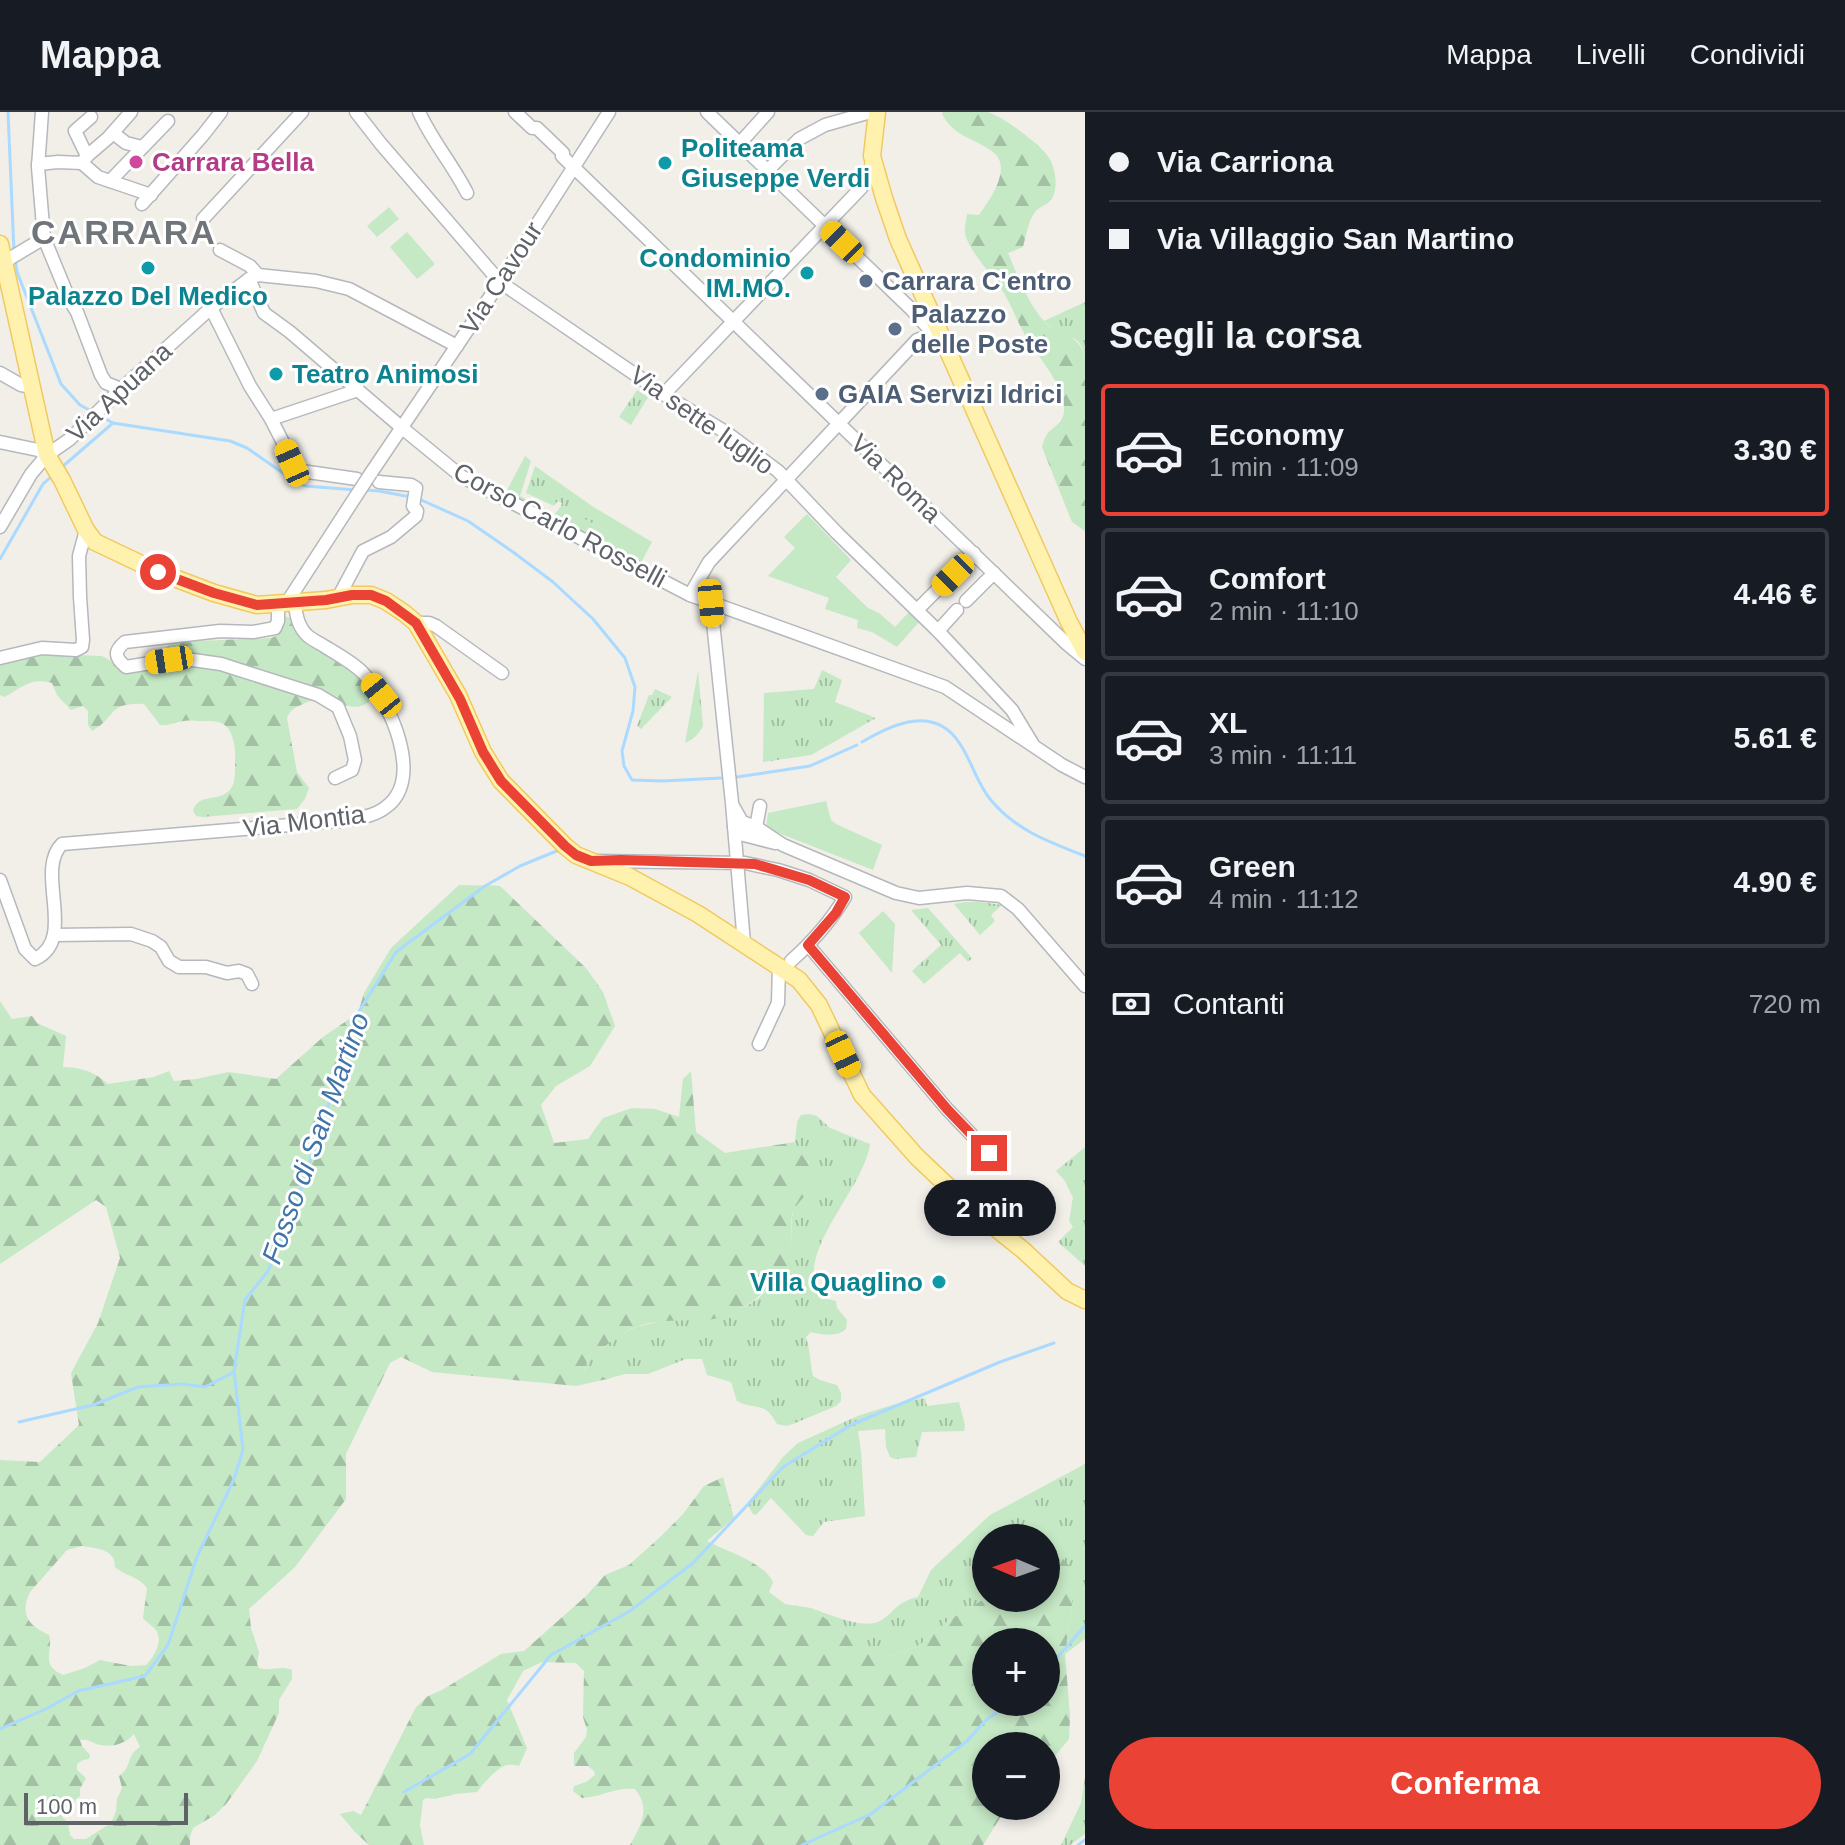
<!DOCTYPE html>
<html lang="it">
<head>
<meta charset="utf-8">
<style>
  body { margin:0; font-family:Arial,sans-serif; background:#20242c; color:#f1f3f6; height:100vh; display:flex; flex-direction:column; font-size:30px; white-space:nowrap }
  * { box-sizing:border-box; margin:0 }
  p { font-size:26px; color:#9ea1a6 }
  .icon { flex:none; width:44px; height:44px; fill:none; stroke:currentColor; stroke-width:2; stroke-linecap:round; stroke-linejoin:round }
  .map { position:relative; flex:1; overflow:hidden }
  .drawer { display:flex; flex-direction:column; background:#171b24; width:760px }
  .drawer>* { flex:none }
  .hud { display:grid; align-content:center; height:176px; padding:0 24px; background:#171b24 }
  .needle { width:52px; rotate:272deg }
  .controls { position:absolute; left:972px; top:1412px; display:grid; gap:16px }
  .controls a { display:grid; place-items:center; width:88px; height:88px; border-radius:50%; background:#171b24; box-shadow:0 4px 12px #0003; font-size:40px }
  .scale { position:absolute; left:24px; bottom:20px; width:164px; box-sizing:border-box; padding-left:8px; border:4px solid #5f6368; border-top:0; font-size:22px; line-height:28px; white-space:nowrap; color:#5f6368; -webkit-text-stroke:6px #fff; paint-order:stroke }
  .end { position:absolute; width:36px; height:36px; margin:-18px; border:10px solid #ea4335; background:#fff; box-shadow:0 0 0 4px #fff }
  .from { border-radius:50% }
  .bubble { position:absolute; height:56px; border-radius:28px; background:#171b24; box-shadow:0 4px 12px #0003; font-size:26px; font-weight:700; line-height:56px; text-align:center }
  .car { position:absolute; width:24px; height:48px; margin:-24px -12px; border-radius:10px; box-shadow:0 0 6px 2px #0007; background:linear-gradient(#f5c518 24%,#345 0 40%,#f5c518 0 76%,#345 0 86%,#f5c518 0) }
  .hud b { display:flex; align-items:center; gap:28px; height:76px; font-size:30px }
  .hud b+b { border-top:2px solid #363941 }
  .hud i { width:20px; height:20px; background:#f1f3f6 }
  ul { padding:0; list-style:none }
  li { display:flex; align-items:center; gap:24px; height:132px; margin:0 16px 12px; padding:0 8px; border:4px solid #363941; border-radius:8px }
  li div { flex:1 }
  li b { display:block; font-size:30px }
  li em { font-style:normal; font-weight:700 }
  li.selected { border-color:#ea4335 }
  li>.icon { width:72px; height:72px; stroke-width:1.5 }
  h2 { padding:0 24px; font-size:36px; line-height:96px }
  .pay { display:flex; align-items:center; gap:20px; height:88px; padding:0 24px; font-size:30px }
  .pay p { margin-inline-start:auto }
  .cta { display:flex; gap:16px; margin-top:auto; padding:16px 24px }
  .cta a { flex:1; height:92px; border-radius:48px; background:#ea4335; color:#fff; font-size:32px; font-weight:700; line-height:92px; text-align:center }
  header { display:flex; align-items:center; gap:48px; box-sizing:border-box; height:112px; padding:0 40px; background:#171b24; border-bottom:2px solid #363941 }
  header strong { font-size:38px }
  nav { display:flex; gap:44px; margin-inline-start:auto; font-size:28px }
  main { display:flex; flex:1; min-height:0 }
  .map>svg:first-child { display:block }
  .grass { fill:url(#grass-tufts) }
  .forest { fill:url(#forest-firs); fill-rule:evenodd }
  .green { fill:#c5e8c5 }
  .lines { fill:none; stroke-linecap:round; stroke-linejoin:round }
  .stream { stroke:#aadaff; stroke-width:3 }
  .minor-casing { stroke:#b5b8bc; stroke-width:15 }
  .major-casing { stroke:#f2c960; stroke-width:19 }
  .minor { stroke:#fff; stroke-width:12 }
  .major { stroke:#fff2af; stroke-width:16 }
  .minor-bridge-casing { stroke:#b5b8bc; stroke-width:15; stroke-linecap:butt }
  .minor-bridge { stroke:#fff; stroke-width:12 }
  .route { stroke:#ea4335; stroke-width:10 }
  .hotel-dot { fill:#d1479c; stroke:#fff; stroke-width:3 }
  .culture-dot { fill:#0f9aa8; stroke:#fff; stroke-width:3 }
  .service-dot { fill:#5c6f8a; stroke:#fff; stroke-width:3 }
  .labels { text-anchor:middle; stroke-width:6; stroke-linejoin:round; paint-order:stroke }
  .culture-label { font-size:26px; font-weight:bold; fill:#0d838f; stroke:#fff; text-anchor:start }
  .hotel-label { font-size:26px; font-weight:bold; fill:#b23c85; stroke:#fff; text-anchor:start }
  .street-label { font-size:26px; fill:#5f6368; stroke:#fff }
  .service-label { font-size:26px; font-weight:bold; fill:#4e5e75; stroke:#fff; text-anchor:start }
  .water-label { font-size:28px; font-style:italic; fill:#4174aa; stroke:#fff }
  .district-label { font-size:34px; font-weight:bold; letter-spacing:2px; fill:#70757a; stroke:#fff }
</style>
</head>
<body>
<header>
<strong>Mappa</strong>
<nav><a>Mappa</a><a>Livelli</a><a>Condividi</a></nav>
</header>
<main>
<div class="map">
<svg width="1085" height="1733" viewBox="0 0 1085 1733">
  <defs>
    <pattern id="grass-tufts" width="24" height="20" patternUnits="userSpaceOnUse" patternTransform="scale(2)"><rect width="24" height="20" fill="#c5e8c5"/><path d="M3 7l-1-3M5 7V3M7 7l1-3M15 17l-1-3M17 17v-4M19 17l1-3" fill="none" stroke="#a3c0a4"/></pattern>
    <pattern id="forest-firs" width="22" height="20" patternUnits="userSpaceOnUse" patternTransform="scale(2)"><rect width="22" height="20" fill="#c5e8c5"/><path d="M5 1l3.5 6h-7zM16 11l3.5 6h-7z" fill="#a3c0a4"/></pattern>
  </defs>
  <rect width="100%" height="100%" fill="#f1efe8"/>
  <g class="grass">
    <path d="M1085,190V245C1080,226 1077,228 1061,222C1054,219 1049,213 1044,209Z"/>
    <polygon points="637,278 648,285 631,313 619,305"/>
    <polygon points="525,344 531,349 520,384 549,399 548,403 505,382"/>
    <polygon points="535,354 592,394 652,430 646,441 561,394 562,391 558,389 554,394 526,381"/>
    <polygon points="822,558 842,568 835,590 876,606 811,643 763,650 764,581 814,577"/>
    <path d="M698,559L703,614C698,623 694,627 685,631Z"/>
    <polygon points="655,577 672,585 641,617 637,614 649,583 652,583"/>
    <polygon points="965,790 980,790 1002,793 991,803 995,809 980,823 954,792"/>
    <polygon points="928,796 972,846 968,850 960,841 924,872 912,859 941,833 911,798"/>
    <path d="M809,1002L817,1004L830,1016L870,1032C864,1078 792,1141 820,1185L836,1189L837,1196L847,1208L846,1217C837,1225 823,1223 811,1220L806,1225C810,1237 810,1251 813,1264L820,1268L837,1273L841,1281V1289L836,1294L793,1312L786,1314L777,1312C764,1288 756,1299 737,1289L731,1270L707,1263L702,1247H686L648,1262H625L607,1267L592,1261H584L589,1243L605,1235L612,1227L636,1215L661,1209L715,1206L745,1195L760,1185L785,1159L792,1132V1105L794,1096L811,1076L809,1051L797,1039L795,1030L797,1010L801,1003Z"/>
    <polygon points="1085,1035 1085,1154 1058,1130 1073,1115 1069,1109 1073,1086 1065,1069 1056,1059"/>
    <polygon points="925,1286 927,1294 959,1290 965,1313 964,1319 922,1320 916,1345 895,1347 890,1345 886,1335 885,1317 858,1319 861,1339 865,1404 824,1410 813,1424 806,1423 771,1386 756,1403 753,1402 747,1392 783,1345 798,1331 860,1303 899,1291"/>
    <path d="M1085,1352V1527L1065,1542L1072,1493L1057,1440L1046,1447V1426H986V1486L949,1508L920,1533L891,1544L863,1534L811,1496C828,1502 864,1518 880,1509C897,1499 894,1491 918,1485L931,1458L990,1403Z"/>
    <polygon points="1085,1664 1085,1722 1070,1733 1061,1733 1081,1691"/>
  </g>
  <g class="forest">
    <path d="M943,0C957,0 974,0 987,0C1001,3 1038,31 1047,43C1054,51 1057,68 1055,78C1052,94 1043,91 1035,100C1028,109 1026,124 1023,135L1008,141C1018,164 1027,190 1044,209C1059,227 1078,219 1085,245V419L1072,410L1042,335C1043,331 1044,327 1046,324C1052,314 1062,314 1064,300C1067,275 1036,243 1025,223C1015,205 1008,184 995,168C986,157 967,134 965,121C964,115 967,107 967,102L979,103C990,88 1013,55 993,40C973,25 955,26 942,2Z"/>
    <path d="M283,504L292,506L354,559L368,575L372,582L371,588C354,604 339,587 321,587C314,587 307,590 301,593C294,596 290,598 287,606L297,660L309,676L305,687L297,697L202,705L196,704L193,699C198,681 217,690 229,679C236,673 235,659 235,650C236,638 234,616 221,611C216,609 209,609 203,609C197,609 190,608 184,609C175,610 169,614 160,613L144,592C107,590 117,605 92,619L88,613V599L83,594L71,598L57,583L52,571C31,565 22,575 5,585L0,583V552L50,542L102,544L126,557L164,546L168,533L174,530L271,526L278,523Z"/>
    <path d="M459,773L500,774L586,856L603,880L615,914L590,954L556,974L541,993L554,1031L588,1027L603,1006L632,996L655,997L679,1005L683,967L691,959L696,1020L725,1041L795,1030C798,1044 816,1054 815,1067C814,1079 795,1090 792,1103C790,1119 795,1137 788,1152C785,1160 778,1165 772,1171C756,1190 730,1207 704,1208C683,1209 662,1207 642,1213C627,1217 617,1226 605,1234C601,1238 594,1240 589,1243L584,1260H592L607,1267L576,1274L432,1260L401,1245L390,1251L346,1342V1387L295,1455L249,1497L251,1516L259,1540L257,1552L259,1556C271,1560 280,1553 292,1558V1567L279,1588V1601L257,1649L227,1691L215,1703L193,1716L190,1725V1733H0V1348L40,1350L79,1313L71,1261L98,1211L120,1146L106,1095L96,1088L0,1152V889L12,907L32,904L37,911L66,924L63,955C83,956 93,959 108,972L154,965L169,959L174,969L196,967L229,960L276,967L323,925L358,901L364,881L391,836ZM82,1434C92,1436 108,1436 113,1446C117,1454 111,1453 119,1458C129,1465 139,1465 147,1476L143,1506C146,1510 150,1512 154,1516C165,1526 155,1544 146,1553L131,1554L100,1548L85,1556L63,1563C39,1552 54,1540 49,1523C29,1513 19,1504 30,1480L67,1438ZM134,1622L140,1635C125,1644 133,1655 119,1664L122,1676L117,1687L116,1699L111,1711L86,1727H74L70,1723L68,1710L63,1706L61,1702L73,1699L75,1688L80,1684V1677L86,1666L77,1658V1652L83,1648L89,1647L90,1643L82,1634L80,1628C92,1627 91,1632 101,1633C114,1635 125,1632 134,1622Z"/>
    <path d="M723,1365L734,1406L707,1429C725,1439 764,1450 773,1470L769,1480L785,1492L811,1496L863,1534L891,1544L920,1533L949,1508L986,1486H1046V1447L1057,1440L1073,1458L1072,1493L1065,1542L1070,1604L1069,1627L1046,1655V1634H986V1694H1011L1000,1706L983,1733H630C641,1713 651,1697 635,1677C616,1675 601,1685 582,1686L573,1679L574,1674L586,1670L595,1663L594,1659L588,1654H574V1641L586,1625L587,1618L583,1605L584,1559L576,1551L542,1550L523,1559L507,1588L527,1636L519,1654C515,1653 508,1652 504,1654C495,1658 483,1672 477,1680L455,1682L435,1687L426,1686L423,1688L420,1713L424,1733H369L355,1720L340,1702L353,1699L361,1703L416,1595L428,1584L442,1578L501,1542L524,1539L586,1484L605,1463L629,1453L659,1426L683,1402L704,1374ZM986,1530H1046V1590H986Z"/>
  </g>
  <g class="green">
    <polygon points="389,95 399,107 377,125 367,114"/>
    <polygon points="407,120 435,152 417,167 390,135"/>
    <polygon points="561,394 646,441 641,451 552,406"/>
    <polygon points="807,402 851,448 836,465 868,496 879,501 895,515 910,499 920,509 897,535 872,520 857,516 858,508 825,497 829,486 768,464 795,436 784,425"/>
    <polygon points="826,689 831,708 836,712 882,733 873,758 766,716 768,701"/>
    <polygon points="883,799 895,812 892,861 859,821"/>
  </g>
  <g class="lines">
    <g class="stream">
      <polyline points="8,0 14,140"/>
      <polyline points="15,148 17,160 61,272 80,293 93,300"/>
      <polyline points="100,304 113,311 230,329 247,336 293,368 305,374 356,378"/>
      <polyline points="62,355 113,311"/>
      <polyline points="364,378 379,379 411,385"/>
      <polyline points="419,387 468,409 513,440 553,470 593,507 625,546 635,575 633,599 622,639 624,654 632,668 662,669 721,666"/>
      <polyline points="0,447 43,372 53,363"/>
      <path d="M862,630C894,611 935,593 960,632C972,650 977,671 990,687C1015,718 1049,730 1085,744"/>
      <polyline points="737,665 810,654 857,633"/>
      <polyline points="19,1310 93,1293 138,1275 182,1272 205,1275 234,1260"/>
      <polyline points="1046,1558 1085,1514"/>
      <polyline points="0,1617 48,1596 78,1579 145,1564 168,1533 197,1445 234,1367 243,1338 234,1259 245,1188 268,1159 297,1090 358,901 396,840 485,774 520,754 559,738"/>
      <polyline points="404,1680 470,1642 551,1543 630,1499 693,1451 783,1355 851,1313 1000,1250 1054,1231"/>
      <polyline points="802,1733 871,1702 966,1630 986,1608 1012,1590"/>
      <polyline points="1078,1733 1085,1728"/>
    </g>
    <defs>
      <g id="minor">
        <polyline points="42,0 38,55 44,126 70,189 77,200 101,263 106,271 121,277"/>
        <polyline points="356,0 381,32 500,170 671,287 727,321 778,359 837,421 938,519 1012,598 1032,631"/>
        <path d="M419,0C432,29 453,53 467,81"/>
        <polyline points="515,0 532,16 537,16 563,41 562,44 1067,532 1085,547"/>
        <polyline points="707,0 911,197 940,229"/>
        <polyline points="113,21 126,31 142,35"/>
        <polyline points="740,31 768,0"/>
        <polyline points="87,44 75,19 91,5"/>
        <polyline points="82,51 98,65 151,83"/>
        <polyline points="82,51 87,44 108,26 131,0"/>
        <polyline points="38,52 58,50 82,51"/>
        <polyline points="768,58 799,27 825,13 867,1"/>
        <polyline points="110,69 168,9"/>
        <polyline points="142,92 203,23 221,0"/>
        <polyline points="203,107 302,0"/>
        <polyline points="220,138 250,154 258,163 316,169 349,177 457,234"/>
        <polyline points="2,155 4,150 44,126"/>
        <polyline points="249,167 264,201 290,220 401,315 461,364 690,483 945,575 1062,653 1085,665"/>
        <polyline points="211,196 250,274 271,307 296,356 301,359 357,367"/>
        <polyline points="0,261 21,273 33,275"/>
        <polyline points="664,282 861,76 870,63 872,47"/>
        <polyline points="271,307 358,278"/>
        <polyline points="0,330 38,338 47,343"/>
        <polyline points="371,361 500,170 609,0"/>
        <polyline points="0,415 31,362 47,343 70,327 121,277 211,196 249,167 258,163"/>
        <path d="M690,483L709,450L917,228C927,224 932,224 941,230"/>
        <polyline points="338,486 363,439 391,425 416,404 417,399 413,394 416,376 411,373 379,370"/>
        <polyline points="966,489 994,461"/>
        <polyline points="711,491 732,691 744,831"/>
        <path d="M278,492V509L275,516L253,520L220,519L125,530C114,539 114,545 126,555L169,548H193L221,552L318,583L338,595L350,624L355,648L352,658L335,666"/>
        <polyline points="286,492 356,384"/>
        <polyline points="917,498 974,441"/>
        <polyline points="416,511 429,511 436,514 502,561"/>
        <polyline points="938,519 957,498"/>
        <polyline points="0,546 42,536 76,538 82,535 83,528 80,485 79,444 86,418"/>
        <polyline points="733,694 742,710 756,715 783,733 896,781 919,786 967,781 1001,784 1018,797 1085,874"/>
        <polyline points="734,715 744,723 775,731"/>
        <polyline points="756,715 760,694"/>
        <path d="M595,749L745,751L778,758L809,768L845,785C831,809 811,831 791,849"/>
        <path d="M0,768L25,837L35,847C78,827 34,759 62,732L339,709C354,707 374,705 386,695C425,667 390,590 364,562C354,551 337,542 324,534C319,531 313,528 308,524C298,515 296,503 295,491"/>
        <polyline points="54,823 131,822 152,829 161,835 169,849 179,855 206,855 227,861 239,859 247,862 252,872"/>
        <polyline points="808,833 947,997 989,1041"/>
        <polyline points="759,932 778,891 779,854"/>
      </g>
      <g id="major">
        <polyline points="877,0 872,44 884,86 898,127 1069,510 1085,540"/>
        <polyline points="0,132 47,343 62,368 86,418 95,430 156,459 214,481 257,493 326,488 352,483 371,483 386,489 404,501 416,511 458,583 483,640 501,669 565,734 576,743 630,765 698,802 799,868 819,893 862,983 917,1045 973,1098 1023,1138 1067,1179 1085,1188"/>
      </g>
    </defs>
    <use href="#minor" class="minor-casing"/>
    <use href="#major" class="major-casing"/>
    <use href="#minor" class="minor"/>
    <use href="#major" class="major"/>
    <defs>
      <polyline id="minor-bridge" points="356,384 371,361"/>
    </defs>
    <use href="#minor-bridge" class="minor-bridge-casing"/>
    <use href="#minor-bridge" class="minor-bridge"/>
  </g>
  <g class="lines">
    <polyline class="route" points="158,460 214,481 257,493 326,488 352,483 371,483 386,489 416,511 460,587 483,640 501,669 565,734 576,743 591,749 621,748 755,752 809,768 845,785 836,801 808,833 947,997 989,1041"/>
  </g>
  <circle class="hotel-dot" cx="136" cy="50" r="8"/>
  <g class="culture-dot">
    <circle cx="665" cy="51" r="8"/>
    <circle cx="148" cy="156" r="8"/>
    <circle cx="807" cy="161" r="8"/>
    <circle cx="276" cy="262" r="8"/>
    <circle cx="939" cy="1170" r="8"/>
  </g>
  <g class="service-dot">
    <circle cx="866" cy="169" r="8"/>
    <circle cx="895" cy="217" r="8"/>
    <circle cx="822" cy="282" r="8"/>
  </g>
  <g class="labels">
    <g class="culture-label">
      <text x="681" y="45">Politeama<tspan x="681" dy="30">Giuseppe Verdi</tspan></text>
      <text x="791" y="155" text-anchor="end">Condominio<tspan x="791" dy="30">IM.MO.</tspan></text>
      <text x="148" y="193" text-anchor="middle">Palazzo Del Medico</text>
      <text x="292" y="271">Teatro Animosi</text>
      <text x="923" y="1179" text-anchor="end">Villa Quaglino</text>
    </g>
    <g class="hotel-label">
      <text x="152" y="59">Carrara Bella</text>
    </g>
    <g class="street-label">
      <text transform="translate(501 166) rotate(-57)" y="9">Via Cavour</text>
      <text transform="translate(119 280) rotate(-43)" y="9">Via Apuana</text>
      <text transform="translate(702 308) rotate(35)" y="9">Via sette luglio</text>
      <text transform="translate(896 366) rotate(44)" y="9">Via Roma</text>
      <text transform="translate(560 413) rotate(28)" y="9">Corso Carlo Rosselli</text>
      <text transform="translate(304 709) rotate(-7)" y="9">Via Montia</text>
    </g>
    <g class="service-label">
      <text x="882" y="178">Carrara C'entro</text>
      <text x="911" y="211">Palazzo<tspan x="911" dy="30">delle Poste</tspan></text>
      <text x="838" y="291">GAIA Servizi Idrici</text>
    </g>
    <g class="water-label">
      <text transform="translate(315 1026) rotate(-70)" y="10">Fosso di San Martino</text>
    </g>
    <g class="district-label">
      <text x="124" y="132">CARRARA</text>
    </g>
  </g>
</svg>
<div class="controls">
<a><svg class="needle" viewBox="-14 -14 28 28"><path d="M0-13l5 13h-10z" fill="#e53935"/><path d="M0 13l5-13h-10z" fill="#9ea1a6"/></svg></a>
<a>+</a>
<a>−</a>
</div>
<div class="scale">100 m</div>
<i class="end from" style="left:158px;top:460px"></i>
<i class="end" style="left:989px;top:1041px"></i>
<div class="bubble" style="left:924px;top:1068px;width:132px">2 min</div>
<i class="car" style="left:842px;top:130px;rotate:314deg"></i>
<i class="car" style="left:292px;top:351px;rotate:336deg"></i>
<i class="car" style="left:953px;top:463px;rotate:225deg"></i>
<i class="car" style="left:711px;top:491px;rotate:175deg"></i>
<i class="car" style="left:169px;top:548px;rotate:261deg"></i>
<i class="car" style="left:381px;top:583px;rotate:321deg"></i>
<i class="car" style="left:843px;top:942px;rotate:155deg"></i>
</div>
<section class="drawer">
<div class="hud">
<b><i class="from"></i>Via Carriona</b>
<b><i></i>Via Villaggio San Martino</b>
</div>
<h2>Scegli la corsa</h2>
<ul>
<li class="selected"><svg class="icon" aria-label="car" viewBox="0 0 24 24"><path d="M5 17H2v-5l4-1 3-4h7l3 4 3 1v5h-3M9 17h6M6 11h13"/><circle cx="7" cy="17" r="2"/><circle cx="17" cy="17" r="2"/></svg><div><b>Economy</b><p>1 min · 11:09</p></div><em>3.30 €</em></li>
<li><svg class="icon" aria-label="car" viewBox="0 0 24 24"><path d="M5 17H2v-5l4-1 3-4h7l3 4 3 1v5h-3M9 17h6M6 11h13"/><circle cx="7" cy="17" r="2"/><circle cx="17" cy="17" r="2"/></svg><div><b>Comfort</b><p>2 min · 11:10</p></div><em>4.46 €</em></li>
<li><svg class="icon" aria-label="car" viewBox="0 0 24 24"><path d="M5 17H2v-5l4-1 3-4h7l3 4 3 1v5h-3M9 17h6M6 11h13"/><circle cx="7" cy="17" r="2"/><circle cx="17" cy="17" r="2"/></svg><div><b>XL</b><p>3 min · 11:11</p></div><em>5.61 €</em></li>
<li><svg class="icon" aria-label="car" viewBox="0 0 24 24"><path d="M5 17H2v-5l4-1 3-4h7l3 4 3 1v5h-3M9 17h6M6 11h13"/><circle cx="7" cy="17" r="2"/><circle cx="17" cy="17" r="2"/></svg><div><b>Green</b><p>4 min · 11:12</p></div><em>4.90 €</em></li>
</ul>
<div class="pay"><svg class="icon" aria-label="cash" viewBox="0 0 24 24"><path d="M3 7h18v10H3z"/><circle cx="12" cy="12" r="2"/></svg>Contanti<p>720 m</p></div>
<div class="cta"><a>Conferma</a></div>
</section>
</main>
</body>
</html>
